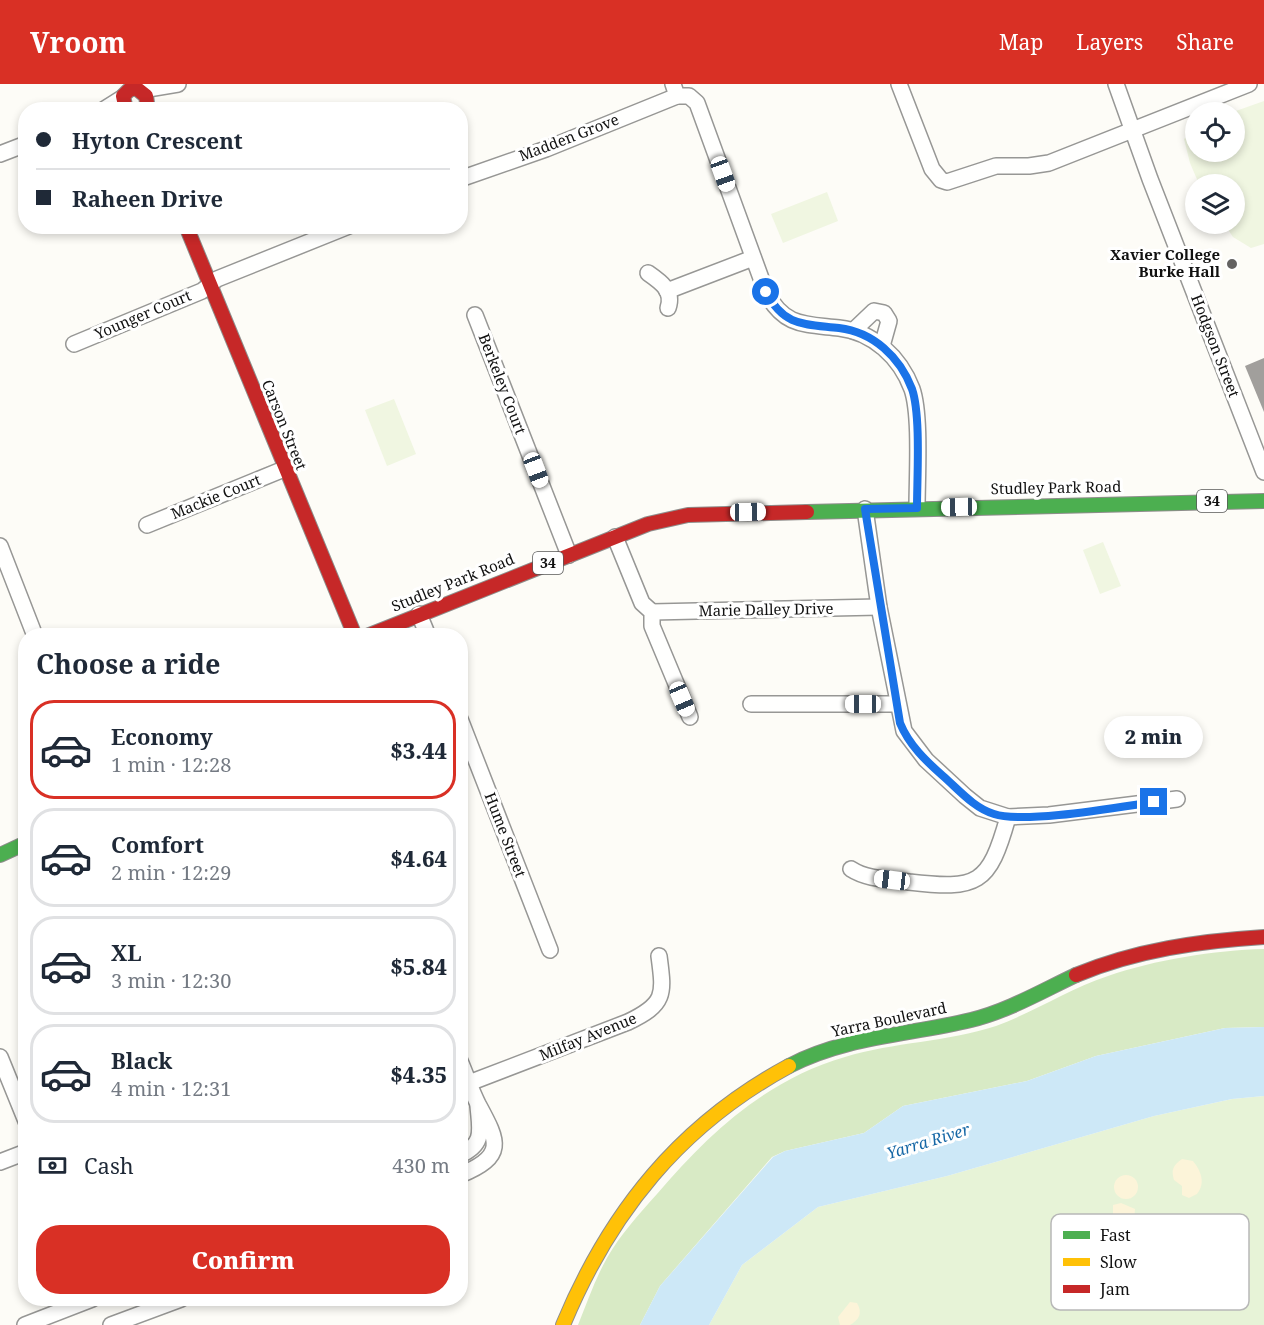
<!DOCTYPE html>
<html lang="en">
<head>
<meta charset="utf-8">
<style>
  body { margin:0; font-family:"Noto Serif",serif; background:#f2f2f3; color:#1f2937; height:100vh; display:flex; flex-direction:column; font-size:22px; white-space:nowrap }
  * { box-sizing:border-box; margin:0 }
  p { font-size:20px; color:#747a83 }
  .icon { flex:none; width:33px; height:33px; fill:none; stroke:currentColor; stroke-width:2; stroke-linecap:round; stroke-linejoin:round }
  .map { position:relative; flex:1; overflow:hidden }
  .side { position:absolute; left:18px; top:544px; width:450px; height:678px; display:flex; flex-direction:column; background:#fff; border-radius:24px; box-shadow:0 3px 9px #0003 }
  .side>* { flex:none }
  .top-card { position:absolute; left:18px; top:18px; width:450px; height:132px; border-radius:24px; box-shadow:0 3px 9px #0003; display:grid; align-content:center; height:132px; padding:0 18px; background:#fff }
  .buttons { position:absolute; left:1185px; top:18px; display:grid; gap:12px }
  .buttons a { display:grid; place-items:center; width:60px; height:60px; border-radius:50%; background:#fff; box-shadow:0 3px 9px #0003; font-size:30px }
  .end { position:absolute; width:27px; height:27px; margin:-14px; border:8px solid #1a73e8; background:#fff; box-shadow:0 0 0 3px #fff }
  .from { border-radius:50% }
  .bubble { position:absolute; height:42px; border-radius:21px; background:#fff; box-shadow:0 3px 9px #0003; font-size:20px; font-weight:800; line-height:42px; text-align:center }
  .car { position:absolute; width:18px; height:36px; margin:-18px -9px; border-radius:8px; box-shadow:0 0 4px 2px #0007; background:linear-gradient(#fff 24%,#345 0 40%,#fff 0 76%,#345 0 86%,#fff 0) }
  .top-card b { display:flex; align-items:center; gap:21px; height:57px; font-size:22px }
  .top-card b+b { border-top:2px solid #e0e1e3 }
  .top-card i { width:15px; height:15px; background:#1f2937 }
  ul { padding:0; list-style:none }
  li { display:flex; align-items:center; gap:18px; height:99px; margin:0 12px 9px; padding:0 6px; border:3px solid #e0e1e3; border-radius:24px }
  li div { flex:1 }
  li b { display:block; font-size:22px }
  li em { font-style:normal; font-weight:800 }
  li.on { border-color:#d93025 }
  li>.icon { width:54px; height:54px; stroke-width:1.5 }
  h2 { padding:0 18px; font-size:27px; line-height:72px }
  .pay { display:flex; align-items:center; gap:15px; height:66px; padding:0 18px; font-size:22px }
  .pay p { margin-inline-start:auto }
  .button { display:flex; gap:12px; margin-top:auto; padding:12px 18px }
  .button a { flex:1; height:69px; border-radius:24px; background:#d93025; color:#fff; font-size:24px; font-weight:800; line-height:69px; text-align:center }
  header { display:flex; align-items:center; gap:36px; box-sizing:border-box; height:84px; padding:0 30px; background:#d93025; color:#fff }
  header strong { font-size:28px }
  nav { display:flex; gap:33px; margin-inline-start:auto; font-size:21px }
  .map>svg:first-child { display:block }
  .green { fill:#e7f3d7 }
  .forest { fill:#d8eac5 }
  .sand { fill:#fcf4d9 }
  .pitch { fill:#f0f6e1 }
  .water { fill:#cde8f7 }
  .building { fill:#a19f9c }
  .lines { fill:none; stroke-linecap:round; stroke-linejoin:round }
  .street-casing { stroke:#979795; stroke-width:18 }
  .fast-casing { stroke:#8e8d8b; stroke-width:16 }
  .slow-casing { stroke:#8e8d8b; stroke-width:16 }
  .jam-casing { stroke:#8e8d8b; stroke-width:16 }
  .street { stroke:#fffffe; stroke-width:15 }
  .fast { stroke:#4caf50; stroke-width:14 }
  .slow { stroke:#ffc107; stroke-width:14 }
  .jam { stroke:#c62828; stroke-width:14 }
  .route { stroke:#1a73e8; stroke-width:8 }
  .poi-dot { fill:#646362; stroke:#fff; stroke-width:2 }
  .labels { text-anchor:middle; stroke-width:6; stroke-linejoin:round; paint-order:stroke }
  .shield { fill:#fff; stroke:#585858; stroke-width:1.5 }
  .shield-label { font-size:14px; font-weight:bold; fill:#111 }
  .street-label { font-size:15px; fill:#111; stroke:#fff }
  .poi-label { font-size:15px; font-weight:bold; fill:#111; stroke:#fff; text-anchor:end }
  .water-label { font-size:16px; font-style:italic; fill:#1768a6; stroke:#fff }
  .key { fill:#fff; stroke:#b8b8b8; stroke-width:1.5 }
  .key-label { font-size:16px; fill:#111 }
</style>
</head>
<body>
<header>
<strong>Vroom</strong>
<nav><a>Map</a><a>Layers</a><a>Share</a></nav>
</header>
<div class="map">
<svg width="1264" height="1241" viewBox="0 0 1264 1241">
  <rect width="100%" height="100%" fill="#fdfcf7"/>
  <polygon class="green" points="1264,1012 1264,1241 709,1241 742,1181 818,1123 947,1092 1154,1032 1232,1015"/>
  <path class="forest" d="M1264,865V943L1225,944L1096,972L1027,997L903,1022L864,1049L785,1067L772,1073L660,1202L640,1241H578C587,1219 595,1195 607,1174C620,1151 639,1130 657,1110C709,1049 766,996 845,973C894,958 947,958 996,942C1034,928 1069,905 1108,892C1154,876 1215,866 1264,865Z"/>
  <g class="sand">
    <path d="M1182,1075L1193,1077C1201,1087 1206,1099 1197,1110L1189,1114L1182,1111V1102L1174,1096C1171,1086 1173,1081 1182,1075Z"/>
    <circle cx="1126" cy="1103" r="12"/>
    <polygon points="1121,1119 1135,1125 1134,1137 1121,1138 1113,1132 1113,1121"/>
    <path d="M850,1218L857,1219C863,1229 859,1236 850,1241H840L838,1233Z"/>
  </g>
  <g class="pitch">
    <polygon points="1264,17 1264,160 1251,164 1233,153 1227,144 1216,140 1234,140 1234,100 1199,100 1190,79 1184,55 1195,45 1196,68 1234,68 1233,28"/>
    <polygon points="827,108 838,137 783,159 771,130"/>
    <polygon points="394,315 416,370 387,382 365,326"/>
    <polygon points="1103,458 1121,502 1100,510 1083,466"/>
  </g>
  <polygon class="water" points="1264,943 1264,1012 1232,1015 1154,1032 947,1092 818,1123 742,1181 709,1241 640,1241 660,1202 773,1073 785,1067 864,1049 903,1022 1027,997 1096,972 1225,944"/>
  <polygon class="building" points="1264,274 1264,328 1245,282"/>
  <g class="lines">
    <defs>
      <g id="street">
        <path d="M673,0L677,12H689L697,19L766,208C784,243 805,240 839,244C873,248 900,273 912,305C921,331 917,393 917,424"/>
        <polyline points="899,0 932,85 941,96 947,98 996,82 1029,82 1049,79 1249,0"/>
        <polyline points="1116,0 1150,95 1264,388"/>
        <polyline points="142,6 178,0"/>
        <polyline points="103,26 122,14"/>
        <polyline points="0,70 26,60"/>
        <polyline points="460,95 546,65 677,12"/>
        <path d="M648,189C661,198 674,207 668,224"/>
        <polyline points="667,207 753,174"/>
        <polyline points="475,231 569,471"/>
        <polyline points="853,247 874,227 884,229 889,237 882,262"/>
        <polyline points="74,260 202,207 217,195 349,142"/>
        <polyline points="147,441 284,385"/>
        <polyline points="615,453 642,519 652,528 652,542 690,633"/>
        <polyline points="0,462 35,552"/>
        <polyline points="652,528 879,523"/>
        <polyline points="419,530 428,552"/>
        <polyline points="751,620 896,620"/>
        <polyline points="460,635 550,866"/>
        <polyline points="1008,733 1049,731 1177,715"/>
        <path d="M851,785C868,796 890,795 909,798C978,806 989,801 1008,733L980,724L965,712L926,676L904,647L879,523L865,425"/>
        <polyline points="0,973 26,1037"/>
        <path d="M460,977C466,991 471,1006 478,1020C498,1057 507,1072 460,1091"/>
        <path d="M469,999L628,938C666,920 664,910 659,872"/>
        <path d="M460,1071C485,1060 480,1046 478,1022"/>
        <polyline points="0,1078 26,1068"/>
        <polyline points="25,1241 92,1215"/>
        <polyline points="111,1241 181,1215"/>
      </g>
      <g id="fast">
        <polyline points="807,428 1264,417"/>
        <polyline points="0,771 26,759"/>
        <path d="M789,982C846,952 910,951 971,936C1008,927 1042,907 1076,891"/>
      </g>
      <path id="slow" d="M563,1241C610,1128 680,1041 789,982"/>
      <g id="jam">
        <polyline points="126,26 123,12 129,6 136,4 146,12 147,19 144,26"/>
        <polyline points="186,142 355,552"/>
        <polyline points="367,552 648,440 688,431 807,428"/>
        <path d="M1076,891C1136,866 1200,857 1264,853"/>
      </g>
    </defs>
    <use href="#street" class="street-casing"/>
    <use href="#fast" class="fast-casing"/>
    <use href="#slow" class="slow-casing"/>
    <use href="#jam" class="jam-casing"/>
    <use href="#street" class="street"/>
    <use href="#fast" class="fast"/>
    <use href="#slow" class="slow"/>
    <use href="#jam" class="jam"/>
  </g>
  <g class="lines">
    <path class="route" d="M766,208C784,243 805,240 839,244C873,248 900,273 912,305C921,331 917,394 917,424L865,425L900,639C909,661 926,677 943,692C959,706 974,724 994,730C1024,740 1119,723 1154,718"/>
  </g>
  <circle class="poi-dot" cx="1232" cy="180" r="6"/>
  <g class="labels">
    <g class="shield">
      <rect x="1197" y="406" width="30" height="22" rx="4.5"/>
      <rect x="533" y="468" width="30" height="22" rx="4.5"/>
    </g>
    <g class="shield-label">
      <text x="1212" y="422">34</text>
      <text x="548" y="484">34</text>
    </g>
    <g class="street-label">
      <text transform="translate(569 54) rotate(-21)" y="5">Madden Grove</text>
      <text transform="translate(143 231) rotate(-23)" y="5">Younger Court</text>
      <text transform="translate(1215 262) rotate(69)" y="5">Hodgson Street</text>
      <text transform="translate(502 300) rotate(69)" y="5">Berkeley Court</text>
      <text transform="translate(284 341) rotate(68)" y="5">Carson Street</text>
      <text transform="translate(1056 404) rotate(-1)" y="5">Studley Park Road</text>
      <text transform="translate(216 413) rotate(-22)" y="5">Mackie Court</text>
      <text transform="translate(453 499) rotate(-22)" y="5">Studley Park Road</text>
      <text transform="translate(766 526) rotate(-1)" y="5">Marie Dalley Drive</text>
      <text transform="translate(505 751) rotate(69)" y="5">Hume Street</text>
      <text transform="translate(889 936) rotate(-12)" y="5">Yarra Boulevard</text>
      <text transform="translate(588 953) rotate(-22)" y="5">Milfay Avenue</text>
    </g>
    <g class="poi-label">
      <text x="1220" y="176">Xavier College<tspan x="1220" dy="17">Burke Hall</tspan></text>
    </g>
    <g class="water-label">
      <text transform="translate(928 1057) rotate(-17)" y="6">Yarra River</text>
    </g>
  </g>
  <rect x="1051" y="1130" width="198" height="96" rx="9" class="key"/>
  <rect x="1063" y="1147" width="27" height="8" fill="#4caf50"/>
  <rect x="1063" y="1174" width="27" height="8" fill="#ffc107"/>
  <rect x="1063" y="1201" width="27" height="8" fill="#c62828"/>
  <g class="key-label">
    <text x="1100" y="1157">Fast</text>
    <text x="1100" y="1184">Slow</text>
    <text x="1100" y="1211">Jam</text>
  </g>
</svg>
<div class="buttons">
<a><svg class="icon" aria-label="locate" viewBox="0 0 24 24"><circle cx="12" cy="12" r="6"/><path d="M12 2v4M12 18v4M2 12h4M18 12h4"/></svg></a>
<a><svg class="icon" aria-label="layers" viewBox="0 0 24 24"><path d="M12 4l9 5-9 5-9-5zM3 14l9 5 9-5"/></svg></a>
</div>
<i class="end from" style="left:766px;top:208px"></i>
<i class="end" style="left:1154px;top:718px"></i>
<div class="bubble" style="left:1104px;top:632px;width:99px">2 min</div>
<i class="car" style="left:723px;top:90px;rotate:160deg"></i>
<i class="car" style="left:536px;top:386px;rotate:159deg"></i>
<i class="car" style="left:959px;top:423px;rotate:269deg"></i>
<i class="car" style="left:748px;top:428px;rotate:89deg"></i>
<i class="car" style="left:682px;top:615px;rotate:157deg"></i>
<i class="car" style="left:863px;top:620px;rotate:270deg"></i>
<i class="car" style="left:892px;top:796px;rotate:277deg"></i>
<div class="top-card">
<b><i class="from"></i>Hyton Crescent</b>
<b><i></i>Raheen Drive</b>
</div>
<section class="side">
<h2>Choose a ride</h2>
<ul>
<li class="on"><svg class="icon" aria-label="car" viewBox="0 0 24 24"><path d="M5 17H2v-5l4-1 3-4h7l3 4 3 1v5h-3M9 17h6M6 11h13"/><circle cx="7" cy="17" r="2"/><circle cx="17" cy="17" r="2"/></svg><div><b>Economy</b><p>1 min · 12:28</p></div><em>$3.44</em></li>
<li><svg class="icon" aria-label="car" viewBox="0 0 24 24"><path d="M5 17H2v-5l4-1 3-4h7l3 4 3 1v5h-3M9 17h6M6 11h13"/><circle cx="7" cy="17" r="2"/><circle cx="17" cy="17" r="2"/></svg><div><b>Comfort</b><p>2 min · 12:29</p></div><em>$4.64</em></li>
<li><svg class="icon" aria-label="car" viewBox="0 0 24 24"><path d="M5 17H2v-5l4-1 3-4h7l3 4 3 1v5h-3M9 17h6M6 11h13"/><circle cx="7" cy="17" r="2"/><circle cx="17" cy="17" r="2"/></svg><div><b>XL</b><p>3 min · 12:30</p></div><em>$5.84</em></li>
<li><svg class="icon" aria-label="car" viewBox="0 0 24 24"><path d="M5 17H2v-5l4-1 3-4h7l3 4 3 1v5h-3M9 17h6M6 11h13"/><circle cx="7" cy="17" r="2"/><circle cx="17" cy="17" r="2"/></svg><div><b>Black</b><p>4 min · 12:31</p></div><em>$4.35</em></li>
</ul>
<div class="pay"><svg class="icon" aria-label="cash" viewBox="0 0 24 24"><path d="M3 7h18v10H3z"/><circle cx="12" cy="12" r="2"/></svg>Cash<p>430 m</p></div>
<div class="button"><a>Confirm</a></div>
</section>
</div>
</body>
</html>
